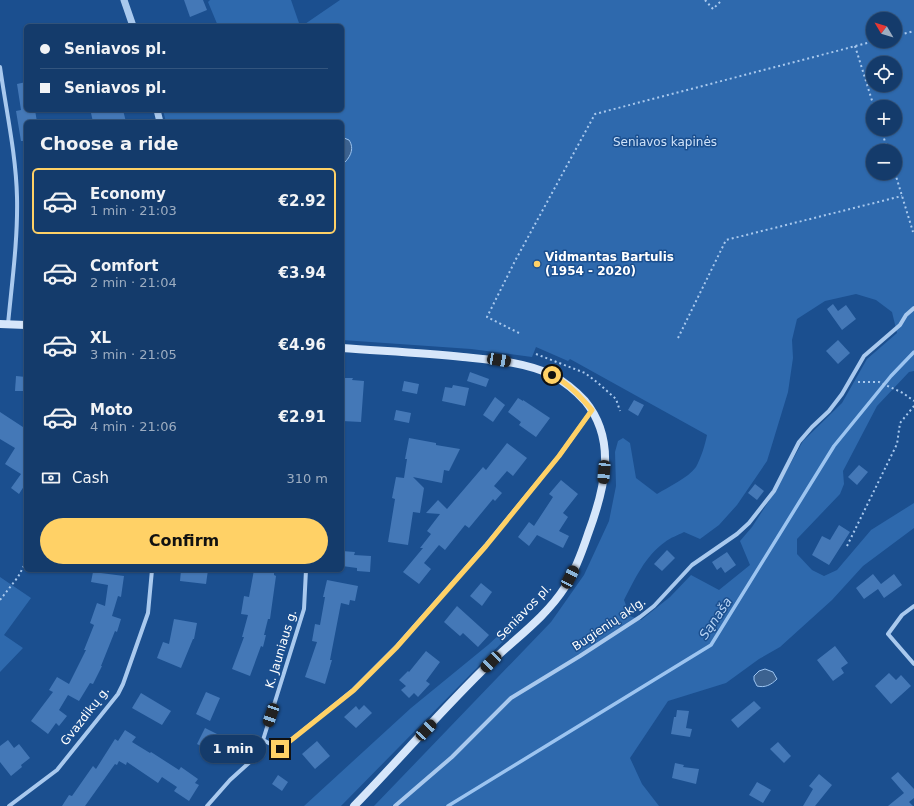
<!DOCTYPE html>
<html lang="en">
<head>
<meta charset="utf-8">
<style>
  body { margin:0; font-family:"DejaVu Sans",sans-serif; background:#1d4271; color:#f1f3f6; height:100vh; display:flex; flex-direction:column; font-size:15px; white-space:nowrap }
  * { box-sizing:border-box; margin:0 }
  p { font-size:13px; color:#9dadc1 }
  .icon { flex:none; width:22px; height:22px; fill:none; stroke:currentColor; stroke-width:2; stroke-linecap:round; stroke-linejoin:round }
  .map { position:relative; flex:1; overflow:hidden }
  .drawer { position:absolute; left:24px; top:120px; width:320px; height:452px; display:flex; flex-direction:column; background:#143b6b; border-radius:6px; box-shadow:0 1px 3px #0004,0 0 0 1px #33557e }
  .drawer>* { flex:none }
  .banner { position:absolute; left:24px; top:24px; width:320px; height:88px; border-radius:6px; box-shadow:0 1px 3px #0004,0 0 0 1px #33557e; display:grid; align-content:center; height:88px; padding:0 16px; background:#143b6b }
  .needle { width:26px; rotate:308deg }
  .fabs { position:absolute; left:866px; top:12px; display:grid; gap:8px }
  .fabs a { display:grid; place-items:center; width:36px; height:36px; border-radius:50%; background:#143b6b; box-shadow:0 1px 3px #0004,0 0 0 1px #33557e; font-size:20px }
  .end { position:absolute; width:18px; height:18px; margin:-9px; border:5px solid #ffd166; background:#111; box-shadow:0 0 0 2px #111 }
  .from { border-radius:50% }
  .bubble { position:absolute; height:28px; border-radius:14px; background:#143b6b; box-shadow:0 1px 3px #0004,0 0 0 1px #33557e; font-size:13px; font-weight:700; line-height:28px; text-align:center }
  .car { position:absolute; width:12px; height:24px; margin:-12px -6px; border-radius:5px; box-shadow:0 0 3px 1px #0007; background:linear-gradient(#222 24%,#8ab4d8 0 40%,#222 0 76%,#8ab4d8 0 86%,#222 0) }
  .banner b { display:flex; align-items:center; gap:14px; height:38px; font-size:15px }
  .banner b+b { border-top:1px solid #33557e }
  .banner i { width:10px; height:10px; background:#f1f3f6 }
  ul { padding:0; list-style:none }
  li { display:flex; align-items:center; gap:12px; height:66px; margin:0 8px 6px; padding:0 8px; border:2px solid transparent; border-radius:6px }
  li div { flex:1 }
  li b { display:block; font-size:15px }
  li em { font-style:normal; font-weight:700 }
  li.active { border-color:#ffd166 }
  li>.icon { width:36px; height:36px; stroke-width:1.5 }
  h2 { padding:0 16px; font-size:18px; line-height:48px }
  .pay { display:flex; align-items:center; gap:10px; height:44px; padding:0 16px; font-size:15px }
  .pay p { margin-inline-start:auto }
  .action { display:flex; gap:8px; margin-top:auto; padding:8px 16px }
  .action a { flex:1; height:46px; border-radius:24px; background:#ffd166; color:#111; font-size:16px; font-weight:700; line-height:46px; text-align:center }
  .map>svg:first-child { display:block }
  .green { fill:#2e69ad; fill-rule:evenodd }
  .water { fill:#3c6290; stroke:#9cc4f0 }
  .lines { fill:none; stroke-linecap:round; stroke-linejoin:round }
  .stream { stroke:#9cc4f0; stroke-width:3.5 }
  .building { fill:#4478b7 }
  .path { stroke:#a9c9ee; stroke-width:2; stroke-dasharray:2 3; stroke-linecap:butt }
  .minor { stroke:#a9c9ee; stroke-width:4 }
  .tertiary { stroke:#a9c9ee; stroke-width:7 }
  .secondary { stroke:#d6e6fa; stroke-width:8 }
  .route { stroke:#ffd166; stroke-width:5 }
  .poi-dot { fill:#ffd166; stroke:#1b4f8f; stroke-width:1.5 }
  .labels { text-anchor:middle; stroke-width:3; stroke-linejoin:round; paint-order:stroke }
  .park-label { font-size:12px; fill:#cfe3fa; stroke:#1b4f8f }
  .poi-label { font-size:12px; font-weight:bold; fill:#fff; stroke:#1b4f8f; text-anchor:start }
  .street-label { font-size:12px; fill:#fff; stroke:#1b4f8f }
  .water-label { font-size:13px; font-style:italic; fill:#b5d3f5; stroke:#1b4f8f }
</style>
</head>
<body>
<div class="map">
<svg width="914" height="806" viewBox="0 0 914 806">
  <rect width="100%" height="100%" fill="#1b4f8f"/>
  <g class="green">
    <polygon points="210,0 291,0 300,26 218,26 208,2"/>
    <path d="M340,0H914V371L909,372L877,406L843,471L844,484L840,494L797,539V554L812,570L824,576L837,570L871,530L914,503V528L863,566L832,600L780,647L759,659L726,683L668,701L630,758L642,784L659,806H374L551,622L584,575L609,521L616,486L615,452L618,441L623,438L630,443L636,478L657,494C668,487 688,478 696,467C701,458 705,445 707,435L570,359L568,361L536,347L532,357L471,349L342,340V165L346,161L344,138L342,139V122H166L163,110H342V26H302ZM873,19H895V41H873ZM873,63H895V85H873ZM873,107H895V129H873ZM873,151H895V173H873ZM856,294L876,300L892,312L897,333L867,359L842,403L803,441L774,493L752,527L740,541L750,565L719,590L691,575L670,597L641,620L630,616L624,600C635,579 645,556 665,542C670,538 678,535 684,532L700,539L719,525L737,505L767,461L788,392L793,358L792,340L797,319L825,301Z"/>
    <polygon points="0,577 31,598 4,635 23,648 0,672"/>
    <polygon points="514,621 519,625 341,806 304,806 411,708 488,645"/>
  </g>
  <g class="water">
    <path d="M344,138L349,140C355,149 350,158 342,165V139Z"/>
    <path d="M765,669L773,672L777,679C771,685 765,688 757,686L754,680V676L759,671Z"/>
  </g>
  <g class="lines">
    <polyline class="stream" points="448,806 711,645 834,446 891,376 914,352"/>
  </g>
  <g class="building">
    <polygon points="184,0 203,0 207,10 190,17"/>
    <polygon points="26,82 26,110 35,110 37,122 26,122 26,141 21,141 16,111 21,110 17,84"/>
    <polygon points="102,110 123,110 126,122 93,122 91,113"/>
    <polygon points="833,304 838,311 846,305 856,319 842,330 827,309"/>
    <polygon points="838,340 850,353 838,364 826,351"/>
    <polygon points="470,372 489,379 486,387 467,381"/>
    <polygon points="16,376 26,377 26,391 15,391"/>
    <polygon points="342,378 353,378 352,380 364,381 361,422 342,421"/>
    <polygon points="404,381 419,384 417,394 402,391"/>
    <polygon points="453,385 469,388 465,406 442,401 445,387 452,388"/>
    <polygon points="495,397 505,405 493,422 483,415"/>
    <polygon points="518,398 523,401 523,400 550,418 536,437 519,425 521,422 508,412"/>
    <polygon points="634,400 644,405 638,416 628,410"/>
    <polygon points="396,410 411,413 409,423 394,420"/>
    <polygon points="0,412 26,429 26,483 19,494 11,488 21,474 5,464 15,448 0,439"/>
    <polygon points="409,438 436,443 436,445 460,449 449,471 444,470 442,483 413,477 424,488 420,513 413,512 408,545 388,542 395,499 392,498 396,477 404,478 407,459 405,459"/>
    <polygon points="507,443 527,458 513,476 507,471 494,486 502,493 495,501 493,499 469,528 465,525 445,550 439,545 424,563 431,569 419,584 403,572 423,548 420,548 431,534 427,531 440,514 426,513 438,500 447,509 483,467 486,470"/>
    <polygon points="859,465 868,472 857,485 848,477"/>
    <polygon points="561,480 578,494 563,513 568,517 559,531 569,536 563,548 537,535 529,546 518,537 529,522 534,526 553,497 549,494"/>
    <polygon points="755,484 764,491 757,500 748,493"/>
    <polygon points="839,525 850,532 829,565 812,555 822,536 830,540"/>
    <polygon points="667,550 675,558 662,571 654,564"/>
    <polygon points="342,551 355,552 354,555 371,556 370,572 357,571 357,568 342,566"/>
    <polygon points="727,552 736,565 725,573 721,567 717,570 712,562"/>
    <polygon points="181,570 208,570 206,584 180,581"/>
    <polygon points="254,570 274,570 274,575 276,576 270,619 268,619 264,635 266,635 263,647 261,646 250,676 232,669 244,637 242,637 248,615 241,614 244,596 249,597"/>
    <polygon points="93,572 124,576 121,597 118,596 112,616 121,619 117,632 115,631 101,666 102,666 93,684 90,683 79,701 68,695 59,710 67,716 59,726 56,723 48,734 31,721 53,692 49,690 57,677 69,684 86,650 84,650 94,625 90,623 97,603 105,606 108,585 91,582"/>
    <polygon points="873,574 881,584 894,574 902,585 884,598 878,589 864,599 856,588"/>
    <polygon points="327,580 358,586 355,601 350,600 349,605 341,603 330,660 332,660 325,684 305,677 317,642 312,641 315,624 320,625 325,597 323,597"/>
    <polygon points="481,583 492,592 482,606 470,596"/>
    <polygon points="457,606 489,635 478,647 463,633 460,636 444,622"/>
    <polygon points="174,619 197,623 194,639 193,639 181,668 157,658 163,642 169,644"/>
    <polygon points="835,646 848,663 841,668 844,673 833,681 817,660"/>
    <polygon points="426,651 440,662 426,681 430,684 418,697 414,693 409,698 401,690 406,686 399,680 408,671 409,672"/>
    <polygon points="889,673 896,680 901,675 911,686 891,704 875,686"/>
    <polygon points="206,692 220,698 210,721 196,714"/>
    <polygon points="141,693 171,711 162,725 132,708"/>
    <polygon points="754,701 761,708 738,728 731,720"/>
    <polygon points="364,705 372,713 356,728 344,717 356,706 359,710"/>
    <polygon points="677,710 689,711 686,728 692,729 690,737 671,734 674,717 676,717"/>
    <polygon points="205,728 223,737 215,753 197,744"/>
    <polygon points="125,730 136,737 132,742 150,753 151,752 179,770 181,767 198,779 195,783 199,785 189,801 174,791 177,787 162,777 158,783 127,762 126,765 119,761 117,765 115,764 85,806 62,806 69,795 72,796 93,766 96,769 115,739 118,741"/>
    <polygon points="8,740 14,748 19,744 30,758 21,765 22,767 11,776 0,762 0,746"/>
    <polygon points="317,741 330,756 315,769 302,754"/>
    <polygon points="778,742 791,756 784,763 770,749"/>
    <polygon points="675,763 684,765 683,767 699,769 696,784 672,778"/>
    <polygon points="898,772 914,789 914,798 909,802 913,806 888,806 904,793 891,778"/>
    <polygon points="819,774 832,785 815,806 803,806 813,789 809,786"/>
    <polygon points="278,775 288,782 282,791 272,784"/>
    <polygon points="757,782 771,790 763,803 749,795"/>
  </g>
  <g class="lines">
    <g class="path">
      <polyline points="705,0 713,9 722,0"/>
      <polyline points="895,36 914,31"/>
      <polyline points="855,46 874,107"/>
      <polyline points="881,129 888,151"/>
      <polyline points="895,173 913,232"/>
      <polyline points="519,333 487,317 515,261 595,114 875,41"/>
      <polyline points="678,338 726,240 902,196"/>
      <polyline points="536,354 585,373 598,383 616,399 620,411"/>
      <polyline points="858,382 879,382 903,393 914,401"/>
      <polyline points="847,546 897,444 900,423 914,406"/>
      <polyline points="0,600 18,577 26,562"/>
    </g>
    <g class="minor">
      <path d="M0,67C6,110 16,154 17,197C18,239 12,282 8,324"/>
      <polyline points="914,606 902,615 888,634 914,664"/>
      <polyline points="263,740 280,749 353,690 396,647 486,545 559,456 592,410"/>
      <polyline points="9,806 57,770 118,694 123,684 148,613 152,570"/>
      <polyline points="207,806 230,780 251,761 263,740 304,609 306,570"/>
      <polyline points="395,806 452,757 511,698 580,656 640,617 654,606 692,565 737,534 749,523 774,491 799,442 812,427 829,411 842,394 864,356 900,325 906,315 914,308"/>
    </g>
    <g class="tertiary">
      <polyline points="124,0 133,26"/>
      <polyline points="157,110 160,122"/>
    </g>
    <g class="secondary">
      <polyline points="0,324 26,325"/>
      <path d="M342,348C382,351 423,353 463,357C494,360 525,362 552,375C565,382 575,390 585,401C618,441 604,491 588,534C582,552 575,571 565,587C546,617 516,638 491,662C443,708 400,759 354,806"/>
    </g>
  </g>
  <g class="lines">
    <path class="route" d="M280,749L354,690L396,648L486,546L559,456L592,410C580,396 569,384 552,375"/>
  </g>
  <circle class="poi-dot" cx="537" cy="264" r="4"/>
  <g class="labels">
    <g class="park-label">
      <text x="665" y="146">Seniavos kapinės</text>
    </g>
    <g class="poi-label">
      <text x="545" y="261">Vidmantas Bartulis<tspan x="545" dy="14">(1954 - 2020)</tspan></text>
    </g>
    <g class="street-label">
      <text transform="translate(524 612) rotate(-46)" y="4">Seniavos pl.</text>
      <text transform="translate(609 624) rotate(-34)" y="4">Bugienių aklg.</text>
      <text transform="translate(281 649) rotate(-73)" y="4">K. Jauniaus g.</text>
      <text transform="translate(85 716) rotate(-52)" y="4">Gvazdikų g.</text>
    </g>
    <g class="water-label">
      <text transform="translate(715 618) rotate(-56)" y="5">Sąnaša</text>
    </g>
  </g>
</svg>
<div class="fabs">
<a><svg class="needle" viewBox="-14 -14 28 28"><path d="M0-13l5 13h-10z" fill="#e53935"/><path d="M0 13l5-13h-10z" fill="#9dadc1"/></svg></a>
<a><svg class="icon" aria-label="locate" viewBox="0 0 24 24"><circle cx="12" cy="12" r="6"/><path d="M12 2v4M12 18v4M2 12h4M18 12h4"/></svg></a>
<a>+</a>
<a>−</a>
</div>
<i class="end from" style="left:552px;top:375px"></i>
<i class="end" style="left:280px;top:749px"></i>
<div class="bubble" style="left:200px;top:735px;width:66px">1 min</div>
<i class="car" style="left:499px;top:360px;rotate:100deg"></i>
<i class="car" style="left:604px;top:472px;rotate:185deg"></i>
<i class="car" style="left:570px;top:577px;rotate:27deg"></i>
<i class="car" style="left:491px;top:662px;rotate:225deg"></i>
<i class="car" style="left:271px;top:715px;rotate:199deg"></i>
<i class="car" style="left:426px;top:730px;rotate:43deg"></i>
<div class="banner">
<b><i class="from"></i>Seniavos pl.</b>
<b><i></i>Seniavos pl.</b>
</div>
<section class="drawer">
<h2>Choose a ride</h2>
<ul>
<li class="active"><svg class="icon" aria-label="car" viewBox="0 0 24 24"><path d="M5 17H2v-5l4-1 3-4h7l3 4 3 1v5h-3M9 17h6M6 11h13"/><circle cx="7" cy="17" r="2"/><circle cx="17" cy="17" r="2"/></svg><div><b>Economy</b><p>1 min · 21:03</p></div><em>€2.92</em></li>
<li><svg class="icon" aria-label="car" viewBox="0 0 24 24"><path d="M5 17H2v-5l4-1 3-4h7l3 4 3 1v5h-3M9 17h6M6 11h13"/><circle cx="7" cy="17" r="2"/><circle cx="17" cy="17" r="2"/></svg><div><b>Comfort</b><p>2 min · 21:04</p></div><em>€3.94</em></li>
<li><svg class="icon" aria-label="car" viewBox="0 0 24 24"><path d="M5 17H2v-5l4-1 3-4h7l3 4 3 1v5h-3M9 17h6M6 11h13"/><circle cx="7" cy="17" r="2"/><circle cx="17" cy="17" r="2"/></svg><div><b>XL</b><p>3 min · 21:05</p></div><em>€4.96</em></li>
<li><svg class="icon" aria-label="car" viewBox="0 0 24 24"><path d="M5 17H2v-5l4-1 3-4h7l3 4 3 1v5h-3M9 17h6M6 11h13"/><circle cx="7" cy="17" r="2"/><circle cx="17" cy="17" r="2"/></svg><div><b>Moto</b><p>4 min · 21:06</p></div><em>€2.91</em></li>
</ul>
<div class="pay"><svg class="icon" aria-label="cash" viewBox="0 0 24 24"><path d="M3 7h18v10H3z"/><circle cx="12" cy="12" r="2"/></svg>Cash<p>310 m</p></div>
<div class="action"><a>Confirm</a></div>
</section>
</div>
</body>
</html>
